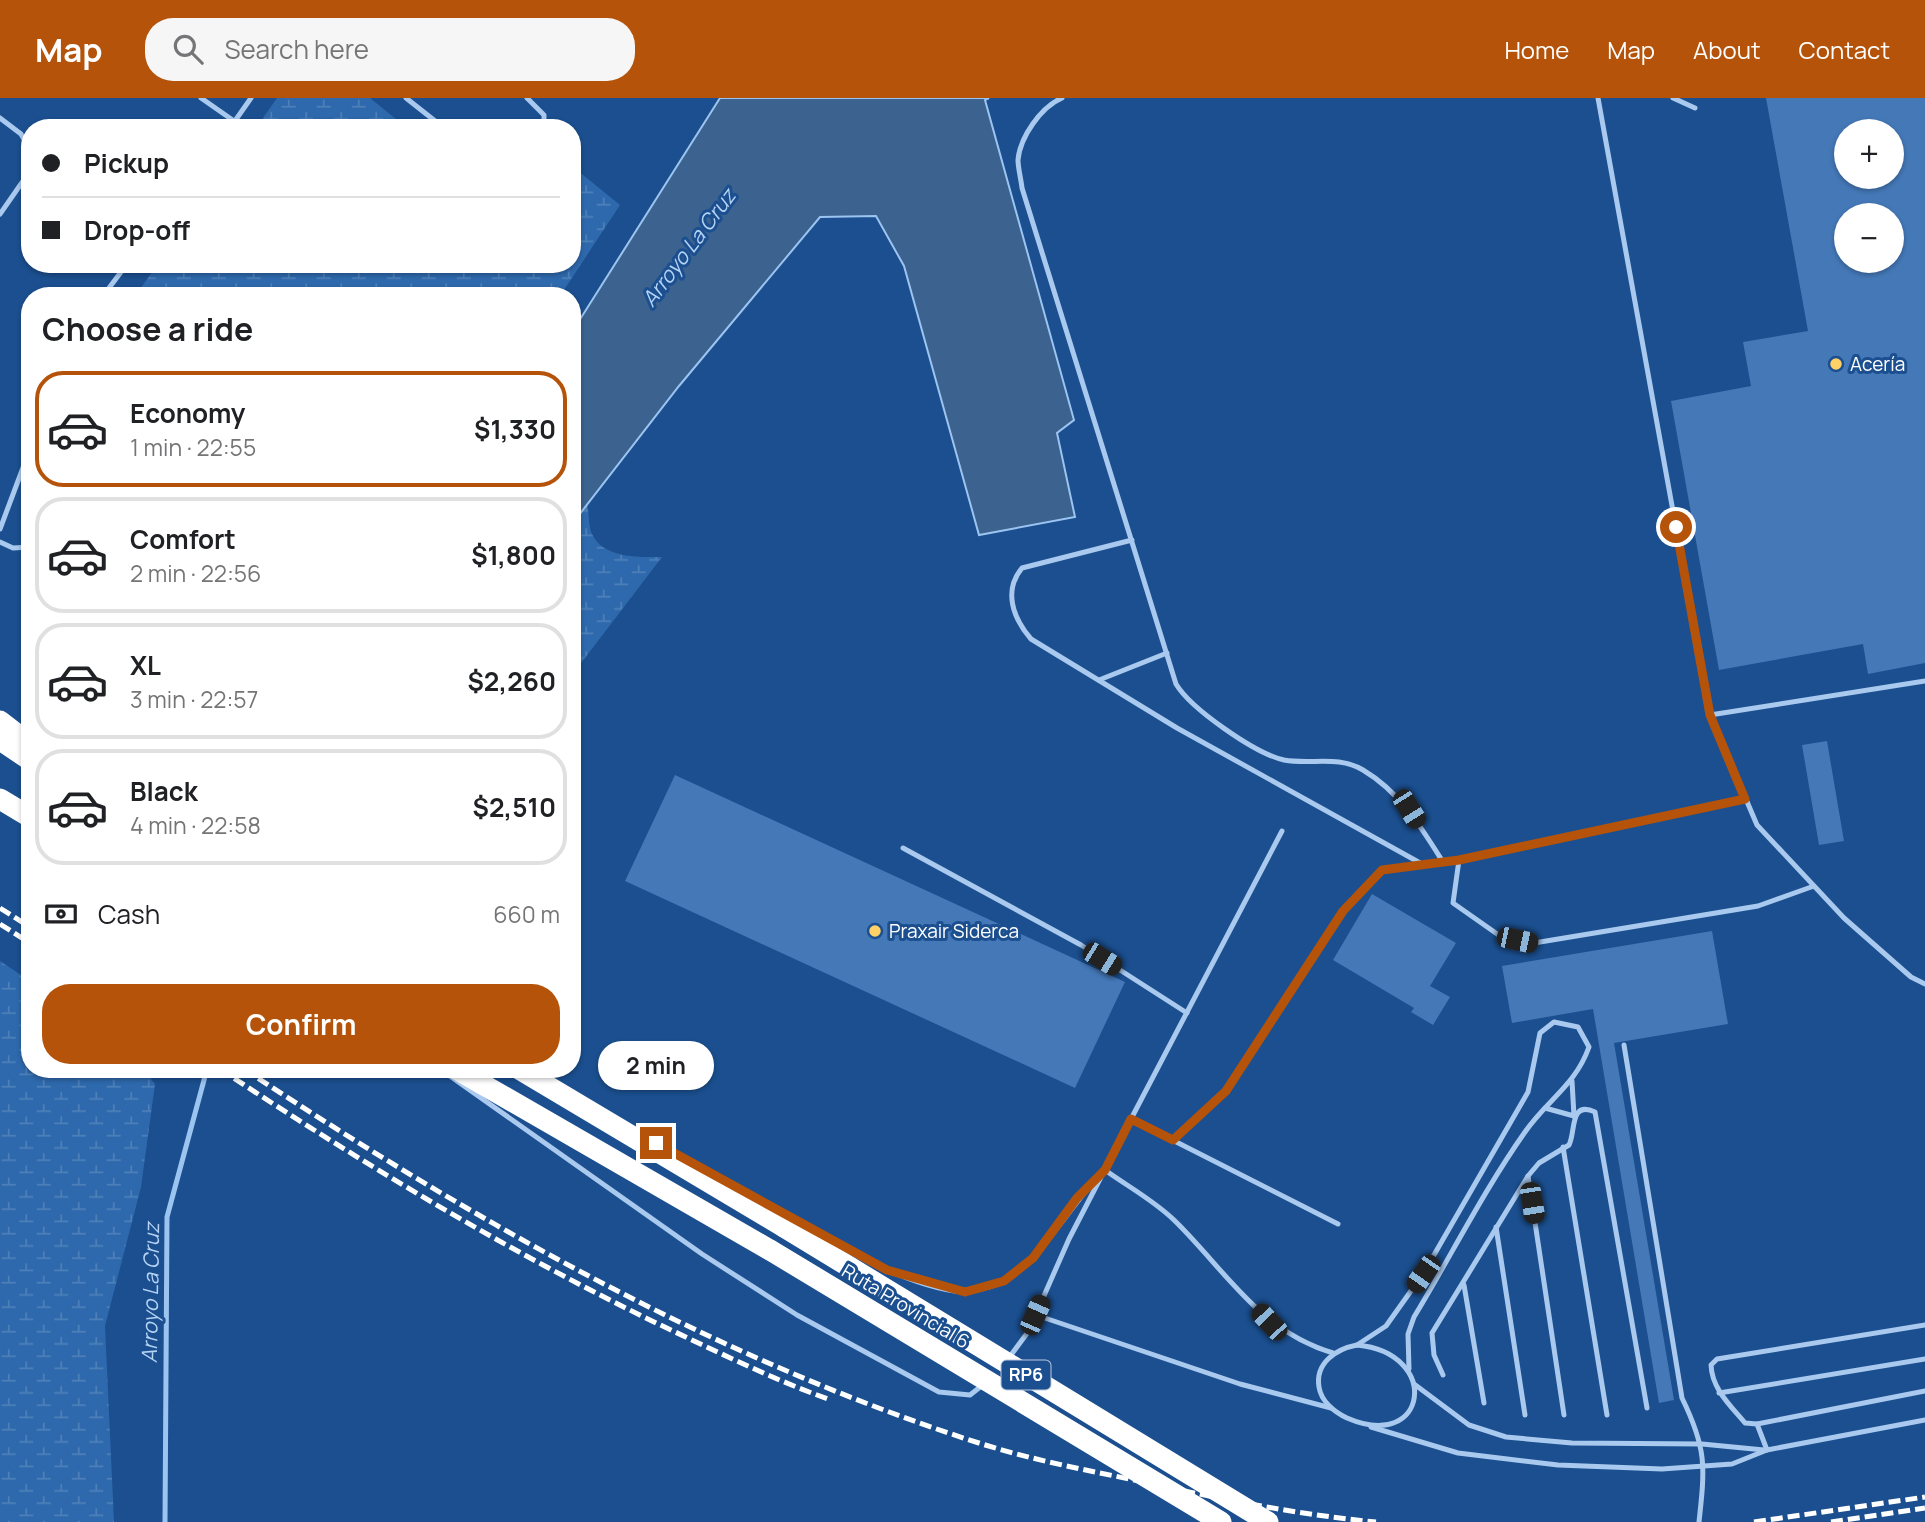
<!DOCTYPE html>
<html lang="en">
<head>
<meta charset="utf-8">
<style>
  body { margin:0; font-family:Manrope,sans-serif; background:#f6f6f6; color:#202124; height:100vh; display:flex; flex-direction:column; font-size:26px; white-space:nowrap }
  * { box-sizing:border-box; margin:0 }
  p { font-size:23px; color:#757577 }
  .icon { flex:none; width:38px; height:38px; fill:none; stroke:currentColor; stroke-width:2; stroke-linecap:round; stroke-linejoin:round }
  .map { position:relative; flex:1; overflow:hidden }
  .details { position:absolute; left:21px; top:189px; width:560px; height:791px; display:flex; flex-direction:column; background:#fff; border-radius:28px; box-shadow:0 2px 5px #0004 }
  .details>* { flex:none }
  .top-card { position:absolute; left:21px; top:21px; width:560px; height:154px; border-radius:28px; box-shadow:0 2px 5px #0004; display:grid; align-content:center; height:154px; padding:0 21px; background:#fff }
  .controls { position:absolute; left:1834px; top:21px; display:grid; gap:14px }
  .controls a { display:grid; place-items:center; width:70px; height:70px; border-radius:50%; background:#fff; box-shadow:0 2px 5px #0004; font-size:35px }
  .end { position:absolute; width:32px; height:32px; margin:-16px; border:9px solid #b45309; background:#fff; box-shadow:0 0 0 4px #fff }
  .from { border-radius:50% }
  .bubble { position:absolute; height:49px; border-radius:24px; background:#fff; box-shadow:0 2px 5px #0004; font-size:23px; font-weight:700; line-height:49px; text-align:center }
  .car { position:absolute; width:21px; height:42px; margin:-21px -10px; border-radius:9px; box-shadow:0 0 5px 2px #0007; background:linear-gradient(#222 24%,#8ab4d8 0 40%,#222 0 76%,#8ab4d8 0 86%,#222 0) }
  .top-card b { display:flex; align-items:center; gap:24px; height:66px; font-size:26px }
  .top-card b+b { border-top:2px solid #e0e0e0 }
  .top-card i { width:18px; height:18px; background:#202124 }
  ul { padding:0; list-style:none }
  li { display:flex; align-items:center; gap:21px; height:116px; margin:0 14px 10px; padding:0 7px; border:4px solid #e0e0e0; border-radius:28px }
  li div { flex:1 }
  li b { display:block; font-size:26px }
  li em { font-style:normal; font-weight:700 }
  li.current { border-color:#b45309 }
  li>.icon { width:63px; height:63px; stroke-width:1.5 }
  h2 { padding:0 21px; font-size:32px; line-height:84px }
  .pay { display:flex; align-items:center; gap:18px; height:77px; padding:0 21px; font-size:26px }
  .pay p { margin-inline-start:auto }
  .cta { display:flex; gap:14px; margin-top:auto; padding:14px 21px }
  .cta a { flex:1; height:80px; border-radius:28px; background:#b45309; color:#fff; font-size:28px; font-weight:700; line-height:80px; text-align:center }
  header { display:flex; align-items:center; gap:42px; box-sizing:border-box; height:98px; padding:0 35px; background:#b45309; color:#fff }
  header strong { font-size:33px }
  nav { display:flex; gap:38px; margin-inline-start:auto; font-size:24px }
  .search { width:490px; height:63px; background:#f6f6f6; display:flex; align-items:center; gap:18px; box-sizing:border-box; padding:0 24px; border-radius:28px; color:#757577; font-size:26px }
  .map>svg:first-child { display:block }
  .wetland { fill:url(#wetland-marsh) }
  .water { fill:#3c6290; stroke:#9cc4f0; stroke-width:2 }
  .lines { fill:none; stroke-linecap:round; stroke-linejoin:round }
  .stream { stroke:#9cc4f0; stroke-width:5 }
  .building { fill:#4478b7; fill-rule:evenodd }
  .lane { stroke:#a9c9ee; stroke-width:5 }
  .highway { stroke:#fff; stroke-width:21 }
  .rail { stroke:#fff; stroke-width:5; stroke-dasharray:12 5; stroke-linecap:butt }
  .highway-bridge { stroke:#fff; stroke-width:21 }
  .route { stroke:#b45309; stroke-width:9 }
  .poi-dot { fill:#ffd166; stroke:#1b4f8f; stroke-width:2.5 }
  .labels { text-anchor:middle; stroke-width:6; stroke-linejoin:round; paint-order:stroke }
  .shield { fill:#1b4f8f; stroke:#bbcadd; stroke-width:2 }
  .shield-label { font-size:18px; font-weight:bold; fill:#fff }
  .poi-label { font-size:19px; fill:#fff; stroke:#1b4f8f; text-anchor:start }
  .street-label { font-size:19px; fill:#fff; stroke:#1b4f8f }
  .water-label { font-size:21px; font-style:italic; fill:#b5d3f5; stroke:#1b4f8f }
</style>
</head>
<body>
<header>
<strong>Map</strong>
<div class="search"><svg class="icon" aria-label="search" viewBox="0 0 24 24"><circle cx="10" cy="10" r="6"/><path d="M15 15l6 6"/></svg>Search here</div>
<nav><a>Home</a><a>Map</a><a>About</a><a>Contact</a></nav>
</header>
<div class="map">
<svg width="1925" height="1424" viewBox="0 0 1925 1424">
  <defs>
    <pattern id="wetland-marsh" width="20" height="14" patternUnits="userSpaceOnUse" patternTransform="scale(1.75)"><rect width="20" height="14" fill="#2e69ad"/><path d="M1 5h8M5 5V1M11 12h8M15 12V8" fill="none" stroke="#4d80b9"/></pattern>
  </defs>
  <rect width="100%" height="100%" fill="#1b4f8f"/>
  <g class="wetland">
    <polygon points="277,0 370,0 407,30 256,30"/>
    <polygon points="572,68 620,107 560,198 135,198 158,166 572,166"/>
    <path d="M587,403C589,413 588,427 592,436C604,461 639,459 662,459L572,577V426Z"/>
    <polygon points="0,863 30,883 30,971 143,971 155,986 141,1089 105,1228 114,1424 0,1424"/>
  </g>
  <polygon class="water" points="720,0 989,0 985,2 1074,322 1057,335 1075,419 979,437 904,168 876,118 820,119 679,288 572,426 572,234"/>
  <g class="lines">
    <polyline class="stream" points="165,1424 167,1119 207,971"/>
  </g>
  <g class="building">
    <path d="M1766,0H1925V565L1868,576L1863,546L1719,572L1671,303L1751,288L1743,244L1808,233ZM1846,33H1892V79H1846ZM1846,117H1892V163H1846Z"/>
    <polygon points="1827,643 1844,743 1819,747 1802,647"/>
    <polygon points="675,677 1125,884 1075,990 625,783"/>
    <polygon points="1372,796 1456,845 1430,888 1450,899 1433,927 1411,914 1414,910 1333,862"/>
    <polygon points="1712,833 1728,926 1614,945 1674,1302 1659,1305 1593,911 1512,925 1502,868"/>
  </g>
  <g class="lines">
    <g class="lane">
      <polyline points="201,0 234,23"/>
      <polyline points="406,0 444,30"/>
      <polyline points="527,0 544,17 544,30"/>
      <path d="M1062,0C1041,9 1020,39 1018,62C1018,70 1021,81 1022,90L1176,586C1191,611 1256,656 1284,662C1311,667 1338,657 1363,672C1400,694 1421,729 1443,764"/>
      <polyline points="1598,0 1710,617 1757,727 1844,820 1911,879 1925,886"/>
      <polyline points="1673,0 1695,10"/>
      <polyline points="0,20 21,36 30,52"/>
      <polyline points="230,30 251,0"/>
      <polyline points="0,116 30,73"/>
      <polyline points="103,198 127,166"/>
      <polyline points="0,431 30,351"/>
      <path d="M1132,442L1022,470C1003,493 1013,520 1031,541L1177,630L1422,766"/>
      <polyline points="0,444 13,450 30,449"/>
      <polyline points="1099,582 1167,555"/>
      <polyline points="1710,617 1925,583"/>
      <polyline points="903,750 1081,847 1187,915"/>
      <polyline points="1459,762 1453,805 1500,838 1534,845 1758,808 1814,788"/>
      <path d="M1624,947L1682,1300C1707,1351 1705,1369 1699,1424"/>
      <polyline points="440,971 702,1156 797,1217 939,1294 970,1297 984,1286"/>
      <polyline points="1545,1010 1574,1018 1572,983"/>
      <polyline points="1131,1021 1282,733"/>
      <polyline points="1173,1042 1226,993 1343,813 1383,772 1459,762 1745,701"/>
      <polyline points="1563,1049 1607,1317"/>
      <path d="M1105,1072C1127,1088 1155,1103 1175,1123C1227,1174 1259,1233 1333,1255"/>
      <path d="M718,1078C784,1115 890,1188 963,1194C973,1194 995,1188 1004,1183C1038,1166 1071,1106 1100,1077"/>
      <polyline points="1528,1078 1564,1317"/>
      <polyline points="1496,1129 1525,1317"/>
      <polyline points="1464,1187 1484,1305"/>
      <polyline points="1036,1217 1240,1286 1331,1310"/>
      <path d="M1357,1247L1386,1228L1423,1176L1528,994L1540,935L1554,924L1578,929L1589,949C1575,988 1547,1002 1525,1034C1484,1092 1451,1158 1414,1219L1408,1236L1409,1271"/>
      <path d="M1357,1247C1442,1255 1428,1355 1347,1320C1334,1314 1321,1303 1319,1289C1315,1265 1336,1251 1357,1247Z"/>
      <polyline points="1008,1261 1028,1234 1069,1141 1131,1021 1338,1126"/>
      <path d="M1443,1277L1434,1257L1432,1235L1528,1078L1539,1065L1569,1047C1576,1034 1569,1002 1595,1014L1647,1310"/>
      <polyline points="1414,1286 1469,1327 1506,1339 1572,1345 1702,1346 1764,1352"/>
      <polyline points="1719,1295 1925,1261"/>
      <polyline points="1757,1326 1925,1293"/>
      <polyline points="1371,1329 1458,1355 1558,1367 1662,1371 1732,1366 1767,1352 1925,1322"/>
      <path d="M1767,1352L1757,1326L1745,1325C1730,1307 1712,1291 1711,1267L1717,1261L1925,1227"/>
    </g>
    <g class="highway">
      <polyline points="0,623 30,646"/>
      <polyline points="0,642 30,662"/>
      <polyline points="0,701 30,719"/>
      <polyline points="456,971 770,1152"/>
      <polyline points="519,971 784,1129"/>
    </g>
    <g class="rail">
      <polyline points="0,810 30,829"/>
      <polyline points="0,826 30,845"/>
      <path d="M220,971C365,1067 515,1158 673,1233C724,1257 775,1282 828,1301"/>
      <path d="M244,971C474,1123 718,1262 982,1346C1039,1364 1098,1374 1157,1387C1230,1403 1302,1417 1376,1424"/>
      <polyline points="1754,1424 1925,1399"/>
      <polyline points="1831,1424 1925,1410"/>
    </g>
    <g class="highway-bridge">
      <polyline points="784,1129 1268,1424"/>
      <polyline points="770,1152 1221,1424"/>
    </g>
  </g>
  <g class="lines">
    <polyline class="route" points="656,1045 887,1172 965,1194 1004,1183 1033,1160 1077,1100 1105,1072 1131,1021 1173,1042 1226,993 1343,813 1382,772 1459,762 1745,701 1710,617 1676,429"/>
  </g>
  <g class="poi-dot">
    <circle cx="1836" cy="266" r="7"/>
    <circle cx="875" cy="833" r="7"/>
  </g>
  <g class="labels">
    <rect class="shield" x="1001.5" y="1262.5" width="49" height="29" rx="5"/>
    <g class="shield-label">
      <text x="1026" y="1283">RP6</text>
    </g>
    <g class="poi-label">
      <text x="1850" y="273">Acería</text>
      <text x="889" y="840">Praxair Siderca</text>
    </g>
    <g class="street-label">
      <text transform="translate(906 1208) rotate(31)" y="7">Ruta Provincial 6</text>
    </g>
    <g class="water-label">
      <text transform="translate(689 150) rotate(-53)" y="7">Arroyo La Cruz</text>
      <text transform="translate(151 1195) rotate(-89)" y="7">Arroyo La Cruz</text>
    </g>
  </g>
</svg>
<div class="controls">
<a>+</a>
<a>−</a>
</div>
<i class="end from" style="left:1676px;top:429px"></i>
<i class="end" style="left:656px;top:1045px"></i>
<div class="bubble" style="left:598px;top:943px;width:116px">2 min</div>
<i class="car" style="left:1409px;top:711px;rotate:148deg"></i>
<i class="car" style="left:1517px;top:842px;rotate:102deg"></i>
<i class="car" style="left:1102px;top:861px;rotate:122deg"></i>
<i class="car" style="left:1532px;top:1105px;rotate:171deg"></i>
<i class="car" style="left:1423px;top:1176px;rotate:215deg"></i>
<i class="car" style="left:1035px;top:1217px;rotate:24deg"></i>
<i class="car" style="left:1269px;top:1224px;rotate:317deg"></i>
<div class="top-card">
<b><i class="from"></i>Pickup</b>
<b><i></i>Drop-off</b>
</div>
<section class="details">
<h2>Choose a ride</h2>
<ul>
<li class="current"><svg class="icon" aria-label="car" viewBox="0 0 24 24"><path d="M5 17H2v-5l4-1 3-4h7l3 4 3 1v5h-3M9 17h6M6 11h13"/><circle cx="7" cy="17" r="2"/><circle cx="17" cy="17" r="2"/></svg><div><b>Economy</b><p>1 min · 22:55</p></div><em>$1,330</em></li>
<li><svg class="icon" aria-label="car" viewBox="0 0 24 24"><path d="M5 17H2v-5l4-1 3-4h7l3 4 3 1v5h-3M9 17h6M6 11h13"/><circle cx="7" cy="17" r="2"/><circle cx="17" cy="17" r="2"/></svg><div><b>Comfort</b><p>2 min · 22:56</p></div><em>$1,800</em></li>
<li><svg class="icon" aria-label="car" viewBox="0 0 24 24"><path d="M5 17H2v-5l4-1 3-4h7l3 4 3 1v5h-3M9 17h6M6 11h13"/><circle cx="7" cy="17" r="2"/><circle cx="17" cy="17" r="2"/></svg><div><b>XL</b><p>3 min · 22:57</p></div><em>$2,260</em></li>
<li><svg class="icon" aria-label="car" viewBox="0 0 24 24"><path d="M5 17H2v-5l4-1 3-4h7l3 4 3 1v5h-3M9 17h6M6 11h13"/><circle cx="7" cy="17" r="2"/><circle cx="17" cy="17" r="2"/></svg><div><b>Black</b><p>4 min · 22:58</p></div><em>$2,510</em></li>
</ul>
<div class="pay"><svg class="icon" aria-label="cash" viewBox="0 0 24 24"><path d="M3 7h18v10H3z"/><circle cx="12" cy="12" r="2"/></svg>Cash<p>660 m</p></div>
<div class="cta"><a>Confirm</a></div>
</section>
</div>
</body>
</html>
